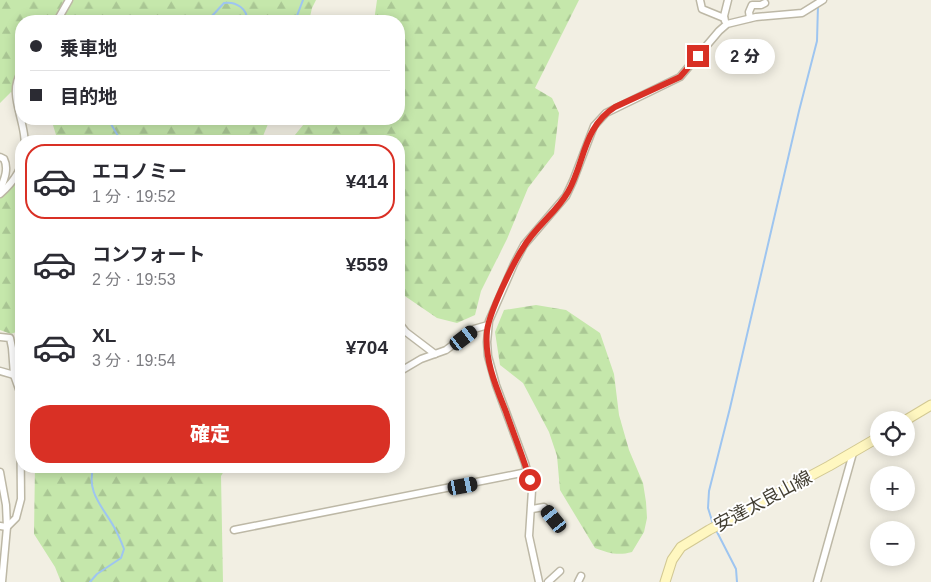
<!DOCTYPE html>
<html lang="ja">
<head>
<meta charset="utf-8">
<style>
  body { margin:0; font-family:Arial,"Noto Sans JP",sans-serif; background:#f2f2f3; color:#2b2b33; height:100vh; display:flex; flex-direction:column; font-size:19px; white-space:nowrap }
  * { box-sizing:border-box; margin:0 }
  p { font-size:16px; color:#7c7c81 }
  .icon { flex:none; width:28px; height:28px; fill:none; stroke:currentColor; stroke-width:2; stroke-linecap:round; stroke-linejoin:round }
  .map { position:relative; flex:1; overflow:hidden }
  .side { position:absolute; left:15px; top:135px; width:390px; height:338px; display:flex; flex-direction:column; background:#fff; border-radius:20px; box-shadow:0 2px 12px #0003 }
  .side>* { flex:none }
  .top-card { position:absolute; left:15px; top:15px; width:390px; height:110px; border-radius:20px; box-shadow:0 2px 12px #0003; display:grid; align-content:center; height:110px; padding:0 15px; background:#fff }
  .fabs { position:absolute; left:870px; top:411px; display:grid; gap:10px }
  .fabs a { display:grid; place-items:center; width:45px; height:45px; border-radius:50%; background:#fff; box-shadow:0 2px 12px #0003; font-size:25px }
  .end { position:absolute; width:22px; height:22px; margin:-11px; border:6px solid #d93025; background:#fff; box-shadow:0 0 0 2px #fff }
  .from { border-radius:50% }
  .bubble { position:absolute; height:35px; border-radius:18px; background:#fff; box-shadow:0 2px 12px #0003; font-size:16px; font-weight:800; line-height:35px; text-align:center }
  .car { position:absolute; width:15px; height:30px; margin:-15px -8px; border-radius:6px; box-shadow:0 0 4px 1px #0007; background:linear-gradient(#222 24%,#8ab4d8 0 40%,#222 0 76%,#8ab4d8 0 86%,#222 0) }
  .top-card b { display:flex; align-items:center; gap:18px; height:48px; font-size:19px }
  .top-card b+b { border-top:1px solid #e1e1e2 }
  .top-card i { width:12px; height:12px; background:#2b2b33 }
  ul { padding:9px 0 0; list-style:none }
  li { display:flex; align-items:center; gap:15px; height:75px; margin:0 10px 8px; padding:0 5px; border:2px solid transparent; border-radius:20px }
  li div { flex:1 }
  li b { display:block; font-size:19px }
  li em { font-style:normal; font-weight:800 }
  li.active { border-color:#d93025 }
  li>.icon { width:45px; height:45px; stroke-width:1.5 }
  .cta { display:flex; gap:10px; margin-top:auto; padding:10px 15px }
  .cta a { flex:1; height:58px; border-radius:20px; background:#d93025; color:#fff; font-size:20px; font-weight:800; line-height:58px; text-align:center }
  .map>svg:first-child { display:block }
  .forest { fill:url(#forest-firs) }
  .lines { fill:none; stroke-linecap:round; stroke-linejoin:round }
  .stream { stroke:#9ec5f0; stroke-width:2 }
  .minor-casing { stroke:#bdb8a6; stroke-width:9 }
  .secondary-casing { stroke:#d2c892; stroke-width:11 }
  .minor { stroke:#fff; stroke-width:6 }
  .secondary { stroke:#fff7c0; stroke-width:9 }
  .route { stroke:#d93025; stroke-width:6 }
  .labels { text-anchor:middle; stroke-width:4; stroke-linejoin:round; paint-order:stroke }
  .street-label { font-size:18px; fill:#433f33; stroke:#fff }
</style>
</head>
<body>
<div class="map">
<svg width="931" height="582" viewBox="0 0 931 582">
  <defs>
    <pattern id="forest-firs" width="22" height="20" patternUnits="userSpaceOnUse" patternTransform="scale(1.25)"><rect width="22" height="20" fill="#c5e7ab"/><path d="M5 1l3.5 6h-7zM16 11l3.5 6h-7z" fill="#aac794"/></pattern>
  </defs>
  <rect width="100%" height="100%" fill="#f2efe3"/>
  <g class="forest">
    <polygon points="0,0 316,0 312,8 309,21 21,21 21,98 11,92 0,103"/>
    <polygon points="377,0 579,0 535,88 552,98 559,113 554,154 528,188 507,239 481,291 475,315 457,323 437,318 399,292 399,206 404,165 399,159 399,141 290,141 308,119 399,119 399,21 374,21"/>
    <polygon points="51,119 270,119 261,141 58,141"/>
    <polygon points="21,182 21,330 11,334 0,330 0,188"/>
    <path d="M536,305L566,310L600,333L614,374L619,415L629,450L643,483L646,502L647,518L644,532L632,552C618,556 608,553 595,548L560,490L557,456L549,432L523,383L500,365L495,332L504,310Z"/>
    <polygon points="35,466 227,466 221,476 223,582 61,582 55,567 34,534"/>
  </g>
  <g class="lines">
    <g class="stream">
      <path d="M205,21L212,16L224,3C236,1 248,9 247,21"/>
      <polyline points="295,21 303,0"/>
      <polyline points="108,119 121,141"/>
      <polyline points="713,524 708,508 709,491 730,408 799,111 817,41 818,5"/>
      <polyline points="716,530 736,569 737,582"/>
      <path d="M90,582L97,574L121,558L124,549C121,541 118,534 114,527C103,507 85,491 94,466"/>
    </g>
    <defs>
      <g id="minor">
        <polyline points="700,0 702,9 724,18"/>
        <polyline points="750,18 749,12 752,5 761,5 765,3"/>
        <polyline points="57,21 69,0"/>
        <polyline points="725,21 724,16 728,0"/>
        <path d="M0,157L4,159C9,169 4,180 0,190"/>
        <path d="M0,194C54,147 0,105 21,73"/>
        <polyline points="399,323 406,332 435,354"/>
        <polyline points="0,337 10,338 12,348 14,375 20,392 21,499 16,518 7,527 0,526"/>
        <polyline points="0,371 14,375"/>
        <polyline points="399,372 421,359 446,350 474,329 488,325"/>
        <polyline points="0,472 6,505 7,527 2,582"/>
        <polyline points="532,509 544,507 554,519"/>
        <polyline points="234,530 527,472"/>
        <polyline points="539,582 529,536 532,490 525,463 496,385 488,356 487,342 489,321 514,264 524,245 566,196 573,181 594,126 606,113 680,77 719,31 727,24 756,17 802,13 823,0"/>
        <polyline points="548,582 560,571"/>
        <polyline points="578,582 581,576"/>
        <polyline points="817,582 853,453"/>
      </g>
      <g id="secondary">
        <polyline points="906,420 931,405"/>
        <polyline points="665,582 672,560 681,547 709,530 829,466 879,437"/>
      </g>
    </defs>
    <use href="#minor" class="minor-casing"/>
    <use href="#secondary" class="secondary-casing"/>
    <use href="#minor" class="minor"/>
    <use href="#secondary" class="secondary"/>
  </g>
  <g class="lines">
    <path class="route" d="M530,480C523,457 514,435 506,412C496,387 484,359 487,331C489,313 512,265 523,248C535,227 557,212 568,192C585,162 583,127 615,107L680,77L698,56"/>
  </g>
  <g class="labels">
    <g class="street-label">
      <text transform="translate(763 501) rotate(-28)" y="6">安達太良山線</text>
    </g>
  </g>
</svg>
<div class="fabs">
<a><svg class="icon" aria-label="locate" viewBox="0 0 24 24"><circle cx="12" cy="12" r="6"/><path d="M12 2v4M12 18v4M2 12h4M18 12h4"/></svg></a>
<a>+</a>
<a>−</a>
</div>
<i class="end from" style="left:530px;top:480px"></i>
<i class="end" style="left:698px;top:56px"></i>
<div class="bubble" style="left:715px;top:39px;width:60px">2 分</div>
<i class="car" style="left:464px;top:338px;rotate:53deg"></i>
<i class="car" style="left:463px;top:486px;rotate:79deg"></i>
<i class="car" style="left:554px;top:519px;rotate:321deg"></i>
<div class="top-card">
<b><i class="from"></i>乗車地</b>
<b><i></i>目的地</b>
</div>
<section class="side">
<ul>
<li class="active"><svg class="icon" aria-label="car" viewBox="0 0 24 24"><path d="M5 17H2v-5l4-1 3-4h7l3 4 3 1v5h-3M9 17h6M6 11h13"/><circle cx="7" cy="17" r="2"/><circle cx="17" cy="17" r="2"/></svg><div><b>エコノミー</b><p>1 分 · 19:52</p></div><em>¥414</em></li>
<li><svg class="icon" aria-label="car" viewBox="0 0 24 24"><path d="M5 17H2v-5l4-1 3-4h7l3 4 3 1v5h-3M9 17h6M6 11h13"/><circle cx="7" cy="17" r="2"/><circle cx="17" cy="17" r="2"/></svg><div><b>コンフォート</b><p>2 分 · 19:53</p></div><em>¥559</em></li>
<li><svg class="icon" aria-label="car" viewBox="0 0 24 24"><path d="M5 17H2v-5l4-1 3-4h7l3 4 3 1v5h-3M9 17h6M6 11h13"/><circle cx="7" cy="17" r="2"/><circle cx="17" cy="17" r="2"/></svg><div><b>XL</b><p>3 分 · 19:54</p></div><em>¥704</em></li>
</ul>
<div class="cta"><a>確定</a></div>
</section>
</div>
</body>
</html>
